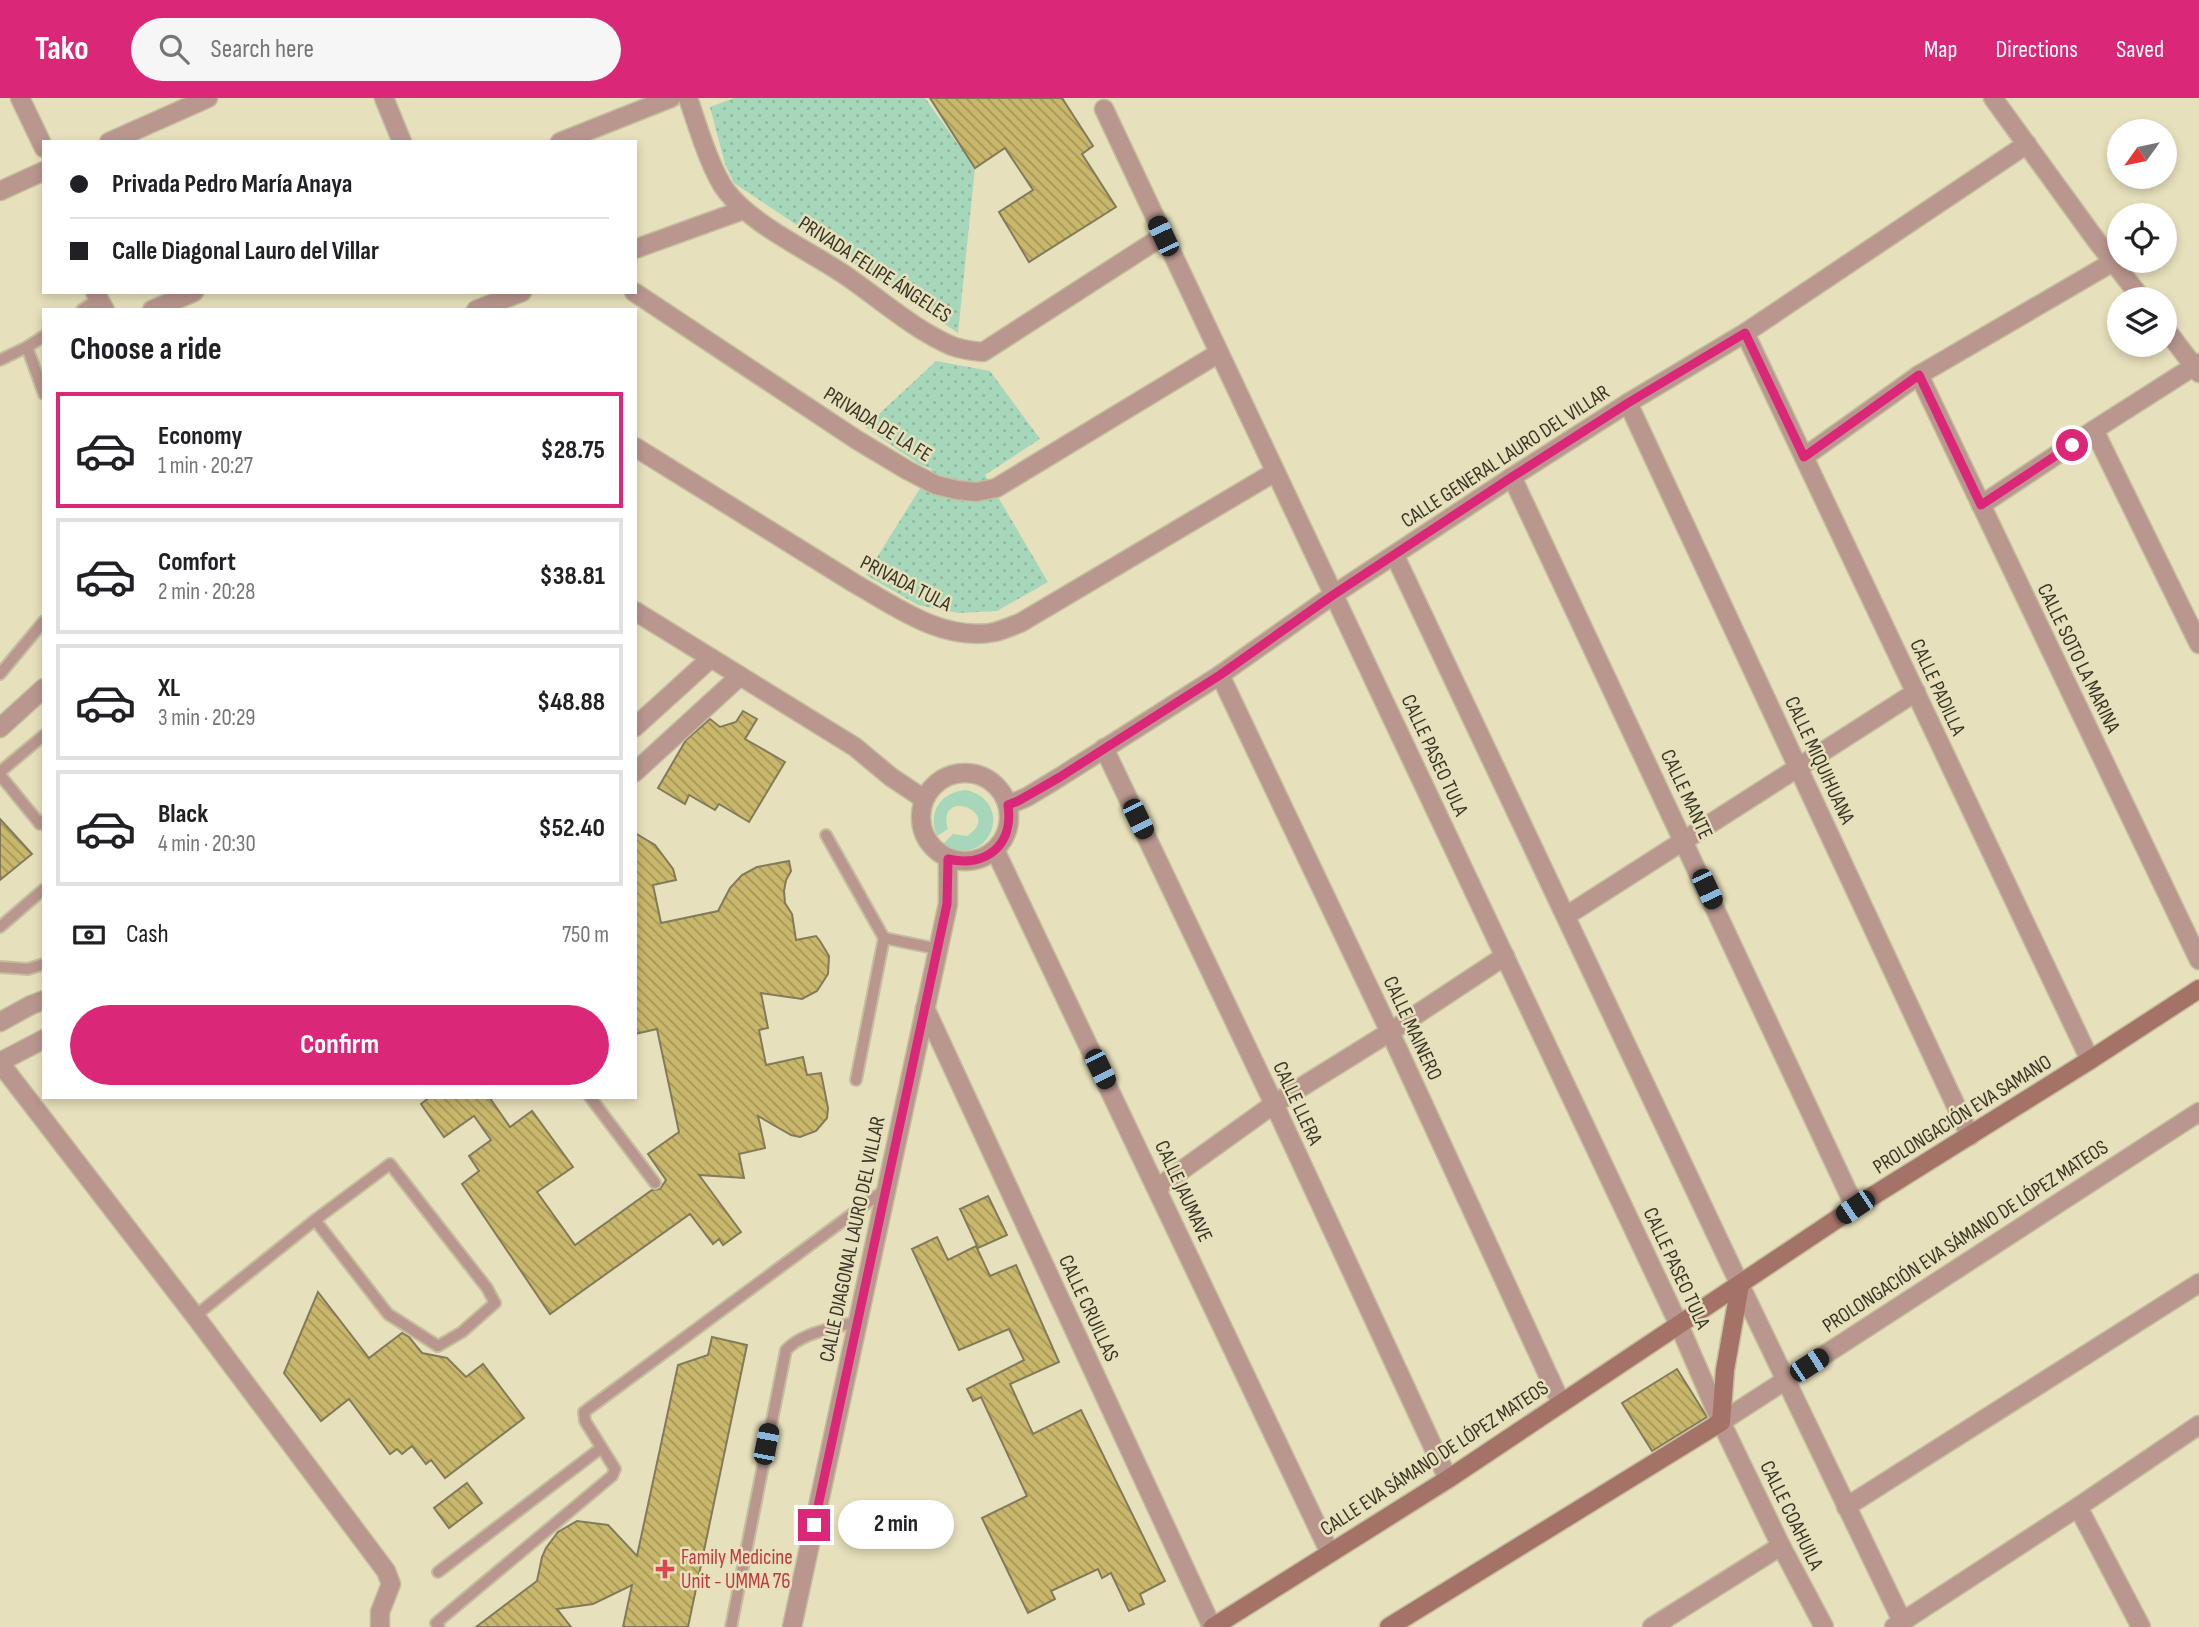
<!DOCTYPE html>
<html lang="en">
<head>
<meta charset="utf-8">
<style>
  body { margin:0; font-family:"Sofia Sans Condensed",sans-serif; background:#f6f6f6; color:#202124; height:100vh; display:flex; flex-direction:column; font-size:26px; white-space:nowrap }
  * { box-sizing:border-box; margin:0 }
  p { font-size:23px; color:#757577 }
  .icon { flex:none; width:38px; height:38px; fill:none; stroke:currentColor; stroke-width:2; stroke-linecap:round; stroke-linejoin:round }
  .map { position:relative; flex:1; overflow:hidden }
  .panel { position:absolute; left:42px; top:210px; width:595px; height:791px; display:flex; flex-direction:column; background:#fff; border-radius:0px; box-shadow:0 4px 10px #0003 }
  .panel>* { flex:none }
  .banner { position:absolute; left:42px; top:42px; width:595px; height:154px; border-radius:0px; box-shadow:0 4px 10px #0003; display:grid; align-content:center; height:154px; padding:0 28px; background:#fff }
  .needle { width:46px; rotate:237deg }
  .buttons { position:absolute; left:2107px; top:21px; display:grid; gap:14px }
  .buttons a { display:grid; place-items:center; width:70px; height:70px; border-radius:50%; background:#fff; box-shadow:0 4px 10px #0003; font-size:35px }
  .end { position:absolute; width:32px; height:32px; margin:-16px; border:9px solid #db2777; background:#fff; box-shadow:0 0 0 4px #fff }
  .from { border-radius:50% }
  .bubble { position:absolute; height:49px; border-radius:24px; background:#fff; box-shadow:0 4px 10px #0003; font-size:23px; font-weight:700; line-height:49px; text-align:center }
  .car { position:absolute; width:21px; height:42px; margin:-21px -10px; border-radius:9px; box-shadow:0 0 5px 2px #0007; background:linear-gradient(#222 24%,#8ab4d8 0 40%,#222 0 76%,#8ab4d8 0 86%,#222 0) }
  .banner b { display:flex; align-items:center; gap:24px; height:66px; font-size:26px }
  .banner b+b { border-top:2px solid #e0e0e0 }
  .banner i { width:18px; height:18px; background:#202124 }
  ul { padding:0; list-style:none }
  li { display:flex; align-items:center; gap:21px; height:116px; margin:0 14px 10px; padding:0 14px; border:4px solid #e0e0e0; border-radius:0px }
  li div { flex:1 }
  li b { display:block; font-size:26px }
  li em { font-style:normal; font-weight:700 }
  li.selected { border-color:#db2777 }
  li>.icon { width:63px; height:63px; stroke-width:1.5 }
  h2 { padding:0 28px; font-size:32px; line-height:84px }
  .pay { display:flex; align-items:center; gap:18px; height:77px; padding:0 28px; font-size:26px }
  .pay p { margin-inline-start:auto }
  .primary-button { display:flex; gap:14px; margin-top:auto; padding:14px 28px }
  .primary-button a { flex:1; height:80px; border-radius:42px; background:#db2777; color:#fff; font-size:28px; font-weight:700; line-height:80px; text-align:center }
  header { display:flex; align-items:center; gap:42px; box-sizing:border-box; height:98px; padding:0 35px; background:#db2777; color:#fff }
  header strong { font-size:33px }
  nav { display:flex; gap:38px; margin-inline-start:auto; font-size:24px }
  .search { width:490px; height:63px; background:#f6f6f6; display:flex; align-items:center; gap:18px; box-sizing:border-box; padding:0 24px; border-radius:38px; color:#757577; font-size:26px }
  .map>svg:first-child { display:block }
  .grass { fill:#a7d7bb }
  .park { fill:url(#park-dots) }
  .building { fill:url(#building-back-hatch); stroke:#827b5b; stroke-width:2 }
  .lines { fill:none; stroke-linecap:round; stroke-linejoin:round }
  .service-casing { stroke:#c4be9e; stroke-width:14 }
  .minor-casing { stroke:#c4be9e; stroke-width:21 }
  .tertiary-casing { stroke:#c4be9e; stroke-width:21 }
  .secondary-casing { stroke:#c4be9e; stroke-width:21 }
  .service { stroke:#b9968e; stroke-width:10 }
  .minor { stroke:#b9968e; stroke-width:18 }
  .tertiary { stroke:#b9968e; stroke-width:18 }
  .secondary { stroke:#a57267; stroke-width:18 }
  .route { stroke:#db2777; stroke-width:9 }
  .health-dot { fill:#e0444e; stroke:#e7e0bc; stroke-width:2.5 }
  .labels { text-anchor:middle; stroke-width:5; stroke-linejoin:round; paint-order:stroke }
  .street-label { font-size:21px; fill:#393628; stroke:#e7e0bc }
  .health-label { font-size:21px; fill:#be3a42; stroke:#e7e0bc; text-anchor:start }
</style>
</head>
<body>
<header>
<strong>Tako</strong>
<div class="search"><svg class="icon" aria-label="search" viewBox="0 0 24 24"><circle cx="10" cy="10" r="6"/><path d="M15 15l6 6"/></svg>Search here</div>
<nav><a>Map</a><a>Directions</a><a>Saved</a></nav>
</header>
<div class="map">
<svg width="2199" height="1529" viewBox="0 0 2199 1529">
  <defs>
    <pattern id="park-dots" width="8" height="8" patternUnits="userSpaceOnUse" patternTransform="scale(1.75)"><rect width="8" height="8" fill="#a7d7bb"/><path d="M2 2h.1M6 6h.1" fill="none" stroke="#90b9a1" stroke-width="1.8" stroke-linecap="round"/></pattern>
    <pattern id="building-back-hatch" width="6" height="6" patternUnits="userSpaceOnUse" patternTransform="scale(1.75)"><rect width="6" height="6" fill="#c9b76c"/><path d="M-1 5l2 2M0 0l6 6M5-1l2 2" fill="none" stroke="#a49659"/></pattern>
  </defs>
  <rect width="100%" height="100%" fill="#e7e0bc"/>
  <path class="grass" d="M966,692C1017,704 989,774 943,746L953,736L967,738C1005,714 935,688 948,731L937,738C927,714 941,694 966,692Z"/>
  <g class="park">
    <polygon points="734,0 925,0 975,70 958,235 734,85 725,66 710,9"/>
    <polygon points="936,263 990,273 1040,341 985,377 1048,484 997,513 958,515 918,507 866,477 932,371 919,366 865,329"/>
  </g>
  <g class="building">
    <polygon points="930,0 1062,0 1093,48 1082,56 1116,109 1029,164 999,114 1033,92 1005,50 975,70"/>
    <polygon points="743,613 757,621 745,641 785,664 749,724 719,706 715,712 689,697 685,706 658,690 686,642 710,621 720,629 736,624"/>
    <polygon points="0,721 32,756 0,782"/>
    <polygon points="635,735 655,747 673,771 676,782 653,787 661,825 718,813 730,790 742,777 757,769 789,763 791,773 786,782 784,793 785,805 792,816 796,842 816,838 820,843 829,858 828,876 817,893 802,901 761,895 768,930 759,932 766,967 803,959 807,977 821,975 828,1010 827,1020 816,1033 800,1039 791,1037 758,1018 765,1050 739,1056 744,1080 699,1077 741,1134 723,1147 719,1141 713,1146 690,1116 550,1216 462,1086 479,1073 469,1058 491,1042 474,1018 444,1039 421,1006 430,999 489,999 510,1029 532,1013 573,1069 537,1094 575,1147 652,1092 660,1091 666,1082 648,1056 679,1034 657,931 635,936"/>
    <polygon points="988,1098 1007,1137 978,1150 960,1111"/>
    <polygon points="937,1139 948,1162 976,1148 990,1178 1016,1167 1059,1264 1010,1286 1033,1336 1081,1312 1165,1483 1140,1496 1144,1506 1129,1513 1111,1475 1102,1480 1098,1471 1051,1493 1055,1501 1028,1515 982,1420 1027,1398 981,1299 973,1303 967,1291 1024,1262 1009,1231 959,1252 912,1151"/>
    <polygon points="318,1194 369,1260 402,1235 409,1239 422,1255 447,1260 466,1279 483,1266 524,1320 445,1380 431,1362 426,1366 412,1348 402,1356 397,1351 390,1356 349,1301 321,1323 284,1275"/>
    <polygon points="712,1239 747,1247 688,1529 623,1529 632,1487 593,1506 557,1511 571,1529 476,1529 537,1483 542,1459 546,1450 558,1434 577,1423 608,1427 637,1458 678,1267 708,1257"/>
    <polygon points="1677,1271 1707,1319 1652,1353 1622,1305"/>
    <polygon points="467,1385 482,1405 449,1430 434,1410"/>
  </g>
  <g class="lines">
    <defs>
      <g id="service">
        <polyline points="82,212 98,201"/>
        <polyline points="27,249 44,296"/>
        <polyline points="0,262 27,249 44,238"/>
        <polyline points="0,576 44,523"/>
        <polyline points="0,674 44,637"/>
        <polyline points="0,677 40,726 44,722"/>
        <polyline points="826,737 884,840 856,982"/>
        <polyline points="0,829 44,791"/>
        <polyline points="884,840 938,851"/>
        <polyline points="0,869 28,871 44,866"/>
        <polyline points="590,999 655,1085"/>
        <polygon points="390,1066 487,1190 495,1205 462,1234 438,1248 388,1216 315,1122"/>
        <polyline points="195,1218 315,1122"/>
        <polyline points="438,1474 601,1350"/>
        <polyline points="439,1529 436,1525 612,1378 615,1371 585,1323 584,1314 886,1091"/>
        <path d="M731,1529L786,1252C804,1233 834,1231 858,1223"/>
      </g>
      <g id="minor">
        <polyline points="20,0 44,50"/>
        <polyline points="384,0 402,44"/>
        <path d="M688,0C697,26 711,74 727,94C754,128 808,152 845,177C880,201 913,231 952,248C963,252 972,253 983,254L1163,138"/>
        <polyline points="1993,0 2096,142 2142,201"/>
        <polyline points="1104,11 1679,1227 1721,1324 2199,1014"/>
        <polyline points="109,44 208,0"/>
        <polyline points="560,44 671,0"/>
        <polyline points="0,93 44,73"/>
        <polyline points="635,151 743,112"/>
        <polyline points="95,194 105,212"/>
        <polyline points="634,194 857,342 907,372 936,387 957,392 976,394 996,390 1219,255"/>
        <polyline points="152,212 194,194"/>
        <polyline points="476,212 522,194"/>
        <polyline points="2165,230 2199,275"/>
        <polyline points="1745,235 2090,962"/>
        <polyline points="1919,277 2199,862"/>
        <polyline points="1628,305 1970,1038"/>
        <polyline points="2094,332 2199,546"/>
        <path d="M635,349L854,485C896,509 943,544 995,534C1003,532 1012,528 1020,525L1275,374"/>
        <polyline points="1804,359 1919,277 2113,164"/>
        <polyline points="1512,379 1855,1109"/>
        <polyline points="1981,407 2094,332 2199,265"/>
        <polyline points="1395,458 1740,1187 1902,1523"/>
        <polyline points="635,513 855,649 891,679 924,701"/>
        <polyline points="1220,577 1390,934 1561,1305"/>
        <polyline points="635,629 711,560"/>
        <polyline points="0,630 44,590"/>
        <polyline points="1104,650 1274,1006 1448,1381"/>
        <polyline points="635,674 740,578"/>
        <circle cx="965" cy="719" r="44"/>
        <polyline points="1008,707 1027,699 1060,679 1220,577 1333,497 1512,379 1628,305 1745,235 2027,46"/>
        <polyline points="995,752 1330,1455"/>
        <polyline points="1566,818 1916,594"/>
        <polyline points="925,910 1212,1529"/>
        <polyline points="0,924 31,907 44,902"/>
        <polyline points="0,964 44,941"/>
        <polyline points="0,965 195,1218 386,1473 391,1486 380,1514 380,1529"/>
        <polyline points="1157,1090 1274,1006 1390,934 1505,858"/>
        <polyline points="1846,1409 2199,1185"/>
        <polyline points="2078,1409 2141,1529"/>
        <polyline points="792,1529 948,806 948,761"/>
        <polyline points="1652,1529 1781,1448"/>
        <polyline points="1894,1529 2078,1409 2199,1327"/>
      </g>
      <polyline id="tertiary" points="1721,1324 1781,1448 1824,1529"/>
      <g id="secondary">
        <polyline points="1213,1529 1448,1381 1855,1109 2090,962 2199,891"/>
        <polyline points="1389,1529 1721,1324 1725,1272 1740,1187"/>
      </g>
    </defs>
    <use href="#service" class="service-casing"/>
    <use href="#minor" class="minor-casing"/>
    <use href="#tertiary" class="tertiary-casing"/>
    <use href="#secondary" class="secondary-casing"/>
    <use href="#service" class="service"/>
    <use href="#minor" class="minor"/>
    <use href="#tertiary" class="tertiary"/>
    <use href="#secondary" class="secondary"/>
  </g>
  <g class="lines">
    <path class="route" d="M814,1427L947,806L948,761C986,770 1014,747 1008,707L1018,703L1060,679L1220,577L1333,497L1512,379L1628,305L1745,235L1804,359L1919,277L1981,407L2072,347"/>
  </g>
  <path class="health-dot" d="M661.5 1460.5h7v7h7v7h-7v7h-7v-7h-7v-7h7z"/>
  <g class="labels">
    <g class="street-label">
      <text transform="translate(875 171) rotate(33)" y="7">PRIVADA FELIPE ÁNGELES</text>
      <text transform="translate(878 326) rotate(32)" y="7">PRIVADA DE LA FE</text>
      <text transform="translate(1505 358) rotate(-33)" y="7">CALLE GENERAL LAURO DEL VILLAR</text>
      <text transform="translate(906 485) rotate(27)" y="7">PRIVADA TULA</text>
      <text transform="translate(2079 560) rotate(64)" y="7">CALLE SOTO LA MARINA</text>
      <text transform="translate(1938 589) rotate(65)" y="7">CALLE PADILLA</text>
      <text transform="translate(1435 657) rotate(65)" y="7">CALLE PASEO TULA</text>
      <text transform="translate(1820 662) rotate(65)" y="7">CALLE MIQUIHUANA</text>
      <text transform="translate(1687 696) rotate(65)" y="7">CALLE MANTE</text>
      <text transform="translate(1413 930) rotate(65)" y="7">CALLE MAINERO</text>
      <text transform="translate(1298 1005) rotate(65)" y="7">CALLE LLERA</text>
      <text transform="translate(1962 1016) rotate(-32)" y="7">PROLONGACIÓN EVA SAMANO</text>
      <text transform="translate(1184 1093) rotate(65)" y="7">CALLE JAUMAVE</text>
      <text transform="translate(1965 1138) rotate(-33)" y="7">PROLONGACIÓN EVA SÁMANO DE LÓPEZ MATEOS</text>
      <text transform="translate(852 1141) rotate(-78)" y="7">CALLE DIAGONAL LAURO DEL VILLAR</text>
      <text transform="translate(1677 1170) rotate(65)" y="7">CALLE PASEO TULA</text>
      <text transform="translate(1089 1210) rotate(65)" y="7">CALLE CRUILLAS</text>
      <text transform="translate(1434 1360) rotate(-33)" y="7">CALLE EVA SÁMANO DE LÓPEZ MATEOS</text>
      <text transform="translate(1792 1417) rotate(64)" y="7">CALLE COAHUILA</text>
    </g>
    <g class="health-label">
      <text x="681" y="1466">Family Medicine<tspan x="681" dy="24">Unit - UMMA 76</tspan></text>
    </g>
  </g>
</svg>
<div class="buttons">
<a><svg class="needle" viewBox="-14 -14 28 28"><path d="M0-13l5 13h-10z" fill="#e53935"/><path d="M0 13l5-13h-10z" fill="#757577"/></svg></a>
<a><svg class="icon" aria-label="locate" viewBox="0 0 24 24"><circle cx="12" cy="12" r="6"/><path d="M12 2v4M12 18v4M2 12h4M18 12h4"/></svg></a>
<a><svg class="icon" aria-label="layers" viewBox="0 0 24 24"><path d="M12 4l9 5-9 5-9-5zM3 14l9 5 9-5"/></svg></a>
</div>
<i class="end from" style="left:2072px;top:347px"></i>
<i class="end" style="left:814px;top:1427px"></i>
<div class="bubble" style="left:838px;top:1402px;width:116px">2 min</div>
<i class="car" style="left:1163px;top:138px;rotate:335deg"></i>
<i class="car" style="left:1138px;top:721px;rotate:154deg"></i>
<i class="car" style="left:1707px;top:791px;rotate:155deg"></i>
<i class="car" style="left:1100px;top:971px;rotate:154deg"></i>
<i class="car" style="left:1855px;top:1109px;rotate:236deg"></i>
<i class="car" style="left:1809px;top:1267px;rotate:57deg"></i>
<i class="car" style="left:766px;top:1346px;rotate:11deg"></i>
<div class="banner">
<b><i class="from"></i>Privada Pedro María Anaya</b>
<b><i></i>Calle Diagonal Lauro del Villar</b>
</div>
<section class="panel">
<h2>Choose a ride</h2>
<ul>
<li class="selected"><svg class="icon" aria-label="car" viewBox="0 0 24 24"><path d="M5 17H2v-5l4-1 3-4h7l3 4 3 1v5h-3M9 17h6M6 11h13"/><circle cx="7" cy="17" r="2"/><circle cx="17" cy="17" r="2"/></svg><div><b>Economy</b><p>1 min · 20:27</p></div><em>$28.75</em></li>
<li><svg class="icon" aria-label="car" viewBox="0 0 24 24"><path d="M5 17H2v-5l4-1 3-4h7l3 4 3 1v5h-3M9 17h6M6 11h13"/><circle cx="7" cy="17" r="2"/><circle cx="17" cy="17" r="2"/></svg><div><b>Comfort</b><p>2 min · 20:28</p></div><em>$38.81</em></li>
<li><svg class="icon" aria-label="car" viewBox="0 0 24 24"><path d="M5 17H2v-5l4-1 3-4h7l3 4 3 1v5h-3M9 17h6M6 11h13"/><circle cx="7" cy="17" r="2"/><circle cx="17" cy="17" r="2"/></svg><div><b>XL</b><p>3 min · 20:29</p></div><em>$48.88</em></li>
<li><svg class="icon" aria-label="car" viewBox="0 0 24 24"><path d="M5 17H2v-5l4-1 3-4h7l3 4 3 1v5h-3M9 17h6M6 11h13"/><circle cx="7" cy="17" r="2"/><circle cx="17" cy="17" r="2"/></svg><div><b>Black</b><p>4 min · 20:30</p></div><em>$52.40</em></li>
</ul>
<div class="pay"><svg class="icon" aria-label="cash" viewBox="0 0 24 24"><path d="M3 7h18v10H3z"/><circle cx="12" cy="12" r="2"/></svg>Cash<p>750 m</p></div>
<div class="primary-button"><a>Confirm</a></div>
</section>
</div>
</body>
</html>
